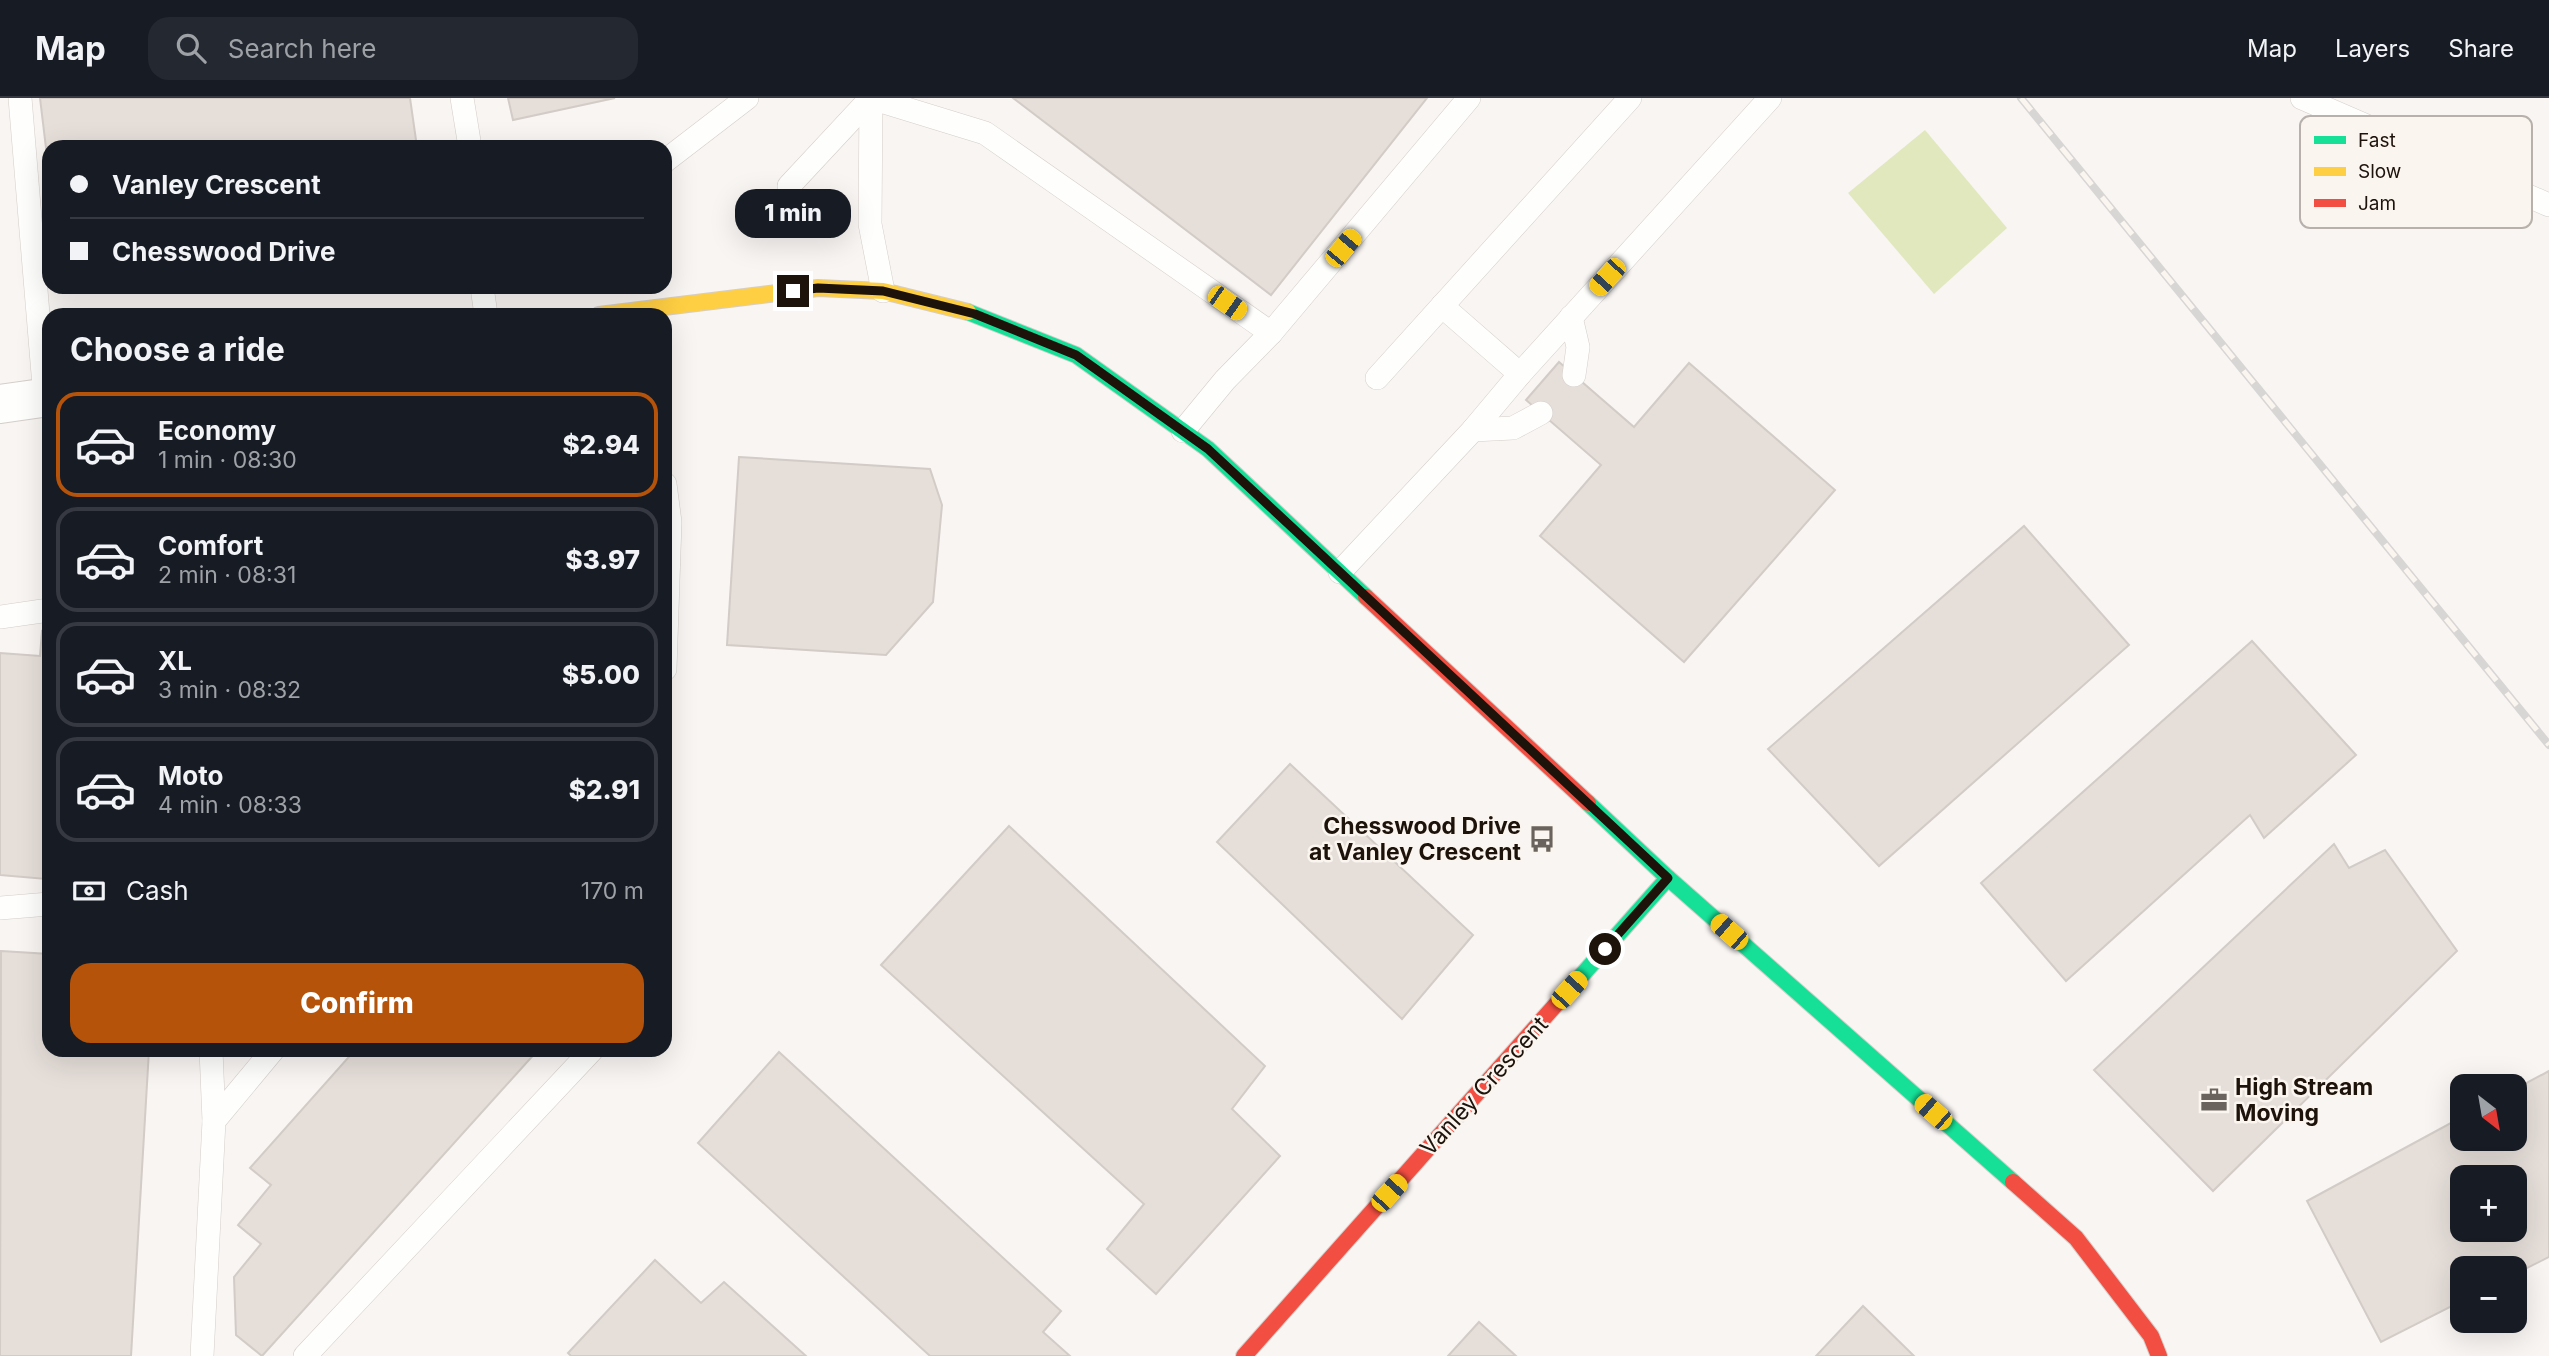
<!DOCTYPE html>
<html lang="en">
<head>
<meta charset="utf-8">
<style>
  body { margin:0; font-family:Inter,sans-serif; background:#242831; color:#f1f3f6; height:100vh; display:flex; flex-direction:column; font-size:26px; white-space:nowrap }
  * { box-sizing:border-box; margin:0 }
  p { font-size:23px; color:#9ea1a6 }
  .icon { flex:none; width:38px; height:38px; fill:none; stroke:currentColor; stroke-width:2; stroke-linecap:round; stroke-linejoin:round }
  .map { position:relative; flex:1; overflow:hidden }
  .side { position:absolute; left:42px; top:210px; width:630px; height:749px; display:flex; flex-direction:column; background:#171b24; border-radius:21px; box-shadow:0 7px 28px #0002 }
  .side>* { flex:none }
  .hud { position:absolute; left:42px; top:42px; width:630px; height:154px; border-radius:21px; box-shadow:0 7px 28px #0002; display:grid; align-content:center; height:154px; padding:0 28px; background:#171b24 }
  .needle { width:46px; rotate:149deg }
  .controls { position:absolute; left:2450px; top:976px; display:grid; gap:14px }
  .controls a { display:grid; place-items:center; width:77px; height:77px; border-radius:14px; background:#171b24; box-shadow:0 7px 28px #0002; font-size:35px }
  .end { position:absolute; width:32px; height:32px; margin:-16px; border:9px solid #1d130b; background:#fff; box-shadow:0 0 0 4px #fff }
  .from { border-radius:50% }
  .bubble { position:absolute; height:49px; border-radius:21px; background:#171b24; box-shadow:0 7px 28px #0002; font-size:23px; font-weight:800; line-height:49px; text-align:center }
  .car { position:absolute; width:21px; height:42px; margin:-21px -10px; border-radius:9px; box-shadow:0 0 5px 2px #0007; background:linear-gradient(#f5c518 24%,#345 0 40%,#f5c518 0 76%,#345 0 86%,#f5c518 0) }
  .hud b { display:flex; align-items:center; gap:24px; height:66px; font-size:26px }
  .hud b+b { border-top:2px solid #363941 }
  .hud i { width:18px; height:18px; background:#f1f3f6 }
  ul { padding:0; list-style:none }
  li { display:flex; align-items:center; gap:21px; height:105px; margin:0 14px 10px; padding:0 14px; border:4px solid #363941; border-radius:21px }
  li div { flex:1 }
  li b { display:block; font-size:26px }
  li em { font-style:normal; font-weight:800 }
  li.selected { border-color:#b45309 }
  li>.icon { width:63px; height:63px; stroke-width:1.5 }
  h2 { padding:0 28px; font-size:32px; line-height:84px }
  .pay { display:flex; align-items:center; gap:18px; height:77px; padding:0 28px; font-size:26px }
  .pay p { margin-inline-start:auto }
  .action { display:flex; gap:14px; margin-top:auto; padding:14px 28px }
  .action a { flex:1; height:80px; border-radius:21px; background:#b45309; color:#fff; font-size:28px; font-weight:800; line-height:80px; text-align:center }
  header { display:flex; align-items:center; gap:42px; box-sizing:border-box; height:98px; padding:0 35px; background:#171b24; border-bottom:2px solid #363941 }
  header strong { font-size:33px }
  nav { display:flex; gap:38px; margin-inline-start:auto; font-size:24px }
  .search { width:490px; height:63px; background:#242831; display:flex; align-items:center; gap:18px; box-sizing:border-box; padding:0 24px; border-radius:21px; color:#9ea1a6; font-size:26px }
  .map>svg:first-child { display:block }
  .green { fill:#e2e8be }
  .building { fill:#e5ded9; stroke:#d2cbc6; stroke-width:2; fill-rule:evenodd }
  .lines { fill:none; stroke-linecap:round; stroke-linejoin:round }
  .lane-casing { stroke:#d5cec9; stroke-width:24 }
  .street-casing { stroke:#d5cec9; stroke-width:40 }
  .fast-casing { stroke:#d5cec9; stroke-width:18 }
  .slow-casing { stroke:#d5cec9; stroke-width:18 }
  .jam-casing { stroke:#d5cec9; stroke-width:18 }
  .lane { stroke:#fefefd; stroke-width:23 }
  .street { stroke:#fefefd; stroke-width:38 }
  .fast { stroke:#16e098; stroke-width:16 }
  .slow { stroke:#ffcf43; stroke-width:16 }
  .jam { stroke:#f24e42; stroke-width:16 }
  .rail-casing { stroke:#d8d6d5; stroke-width:8 }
  .rail { stroke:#fbf5f0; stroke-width:5; stroke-dasharray:16; stroke-linecap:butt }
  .route { stroke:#1d130b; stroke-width:9 }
  .labels { text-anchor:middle; stroke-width:5; stroke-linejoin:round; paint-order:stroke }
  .poi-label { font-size:23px; font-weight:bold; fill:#1d130b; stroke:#fbf5f0; text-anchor:end }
  .street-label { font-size:23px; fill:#1d130b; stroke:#fbf5f0 }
  .key { fill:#fbf5f0; stroke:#b8b1ab; stroke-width:2 }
  .key-label { font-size:19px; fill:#1d130b }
</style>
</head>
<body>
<header>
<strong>Map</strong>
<div class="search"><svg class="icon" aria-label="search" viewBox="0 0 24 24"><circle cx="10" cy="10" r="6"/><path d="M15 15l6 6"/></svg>Search here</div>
<nav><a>Map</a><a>Layers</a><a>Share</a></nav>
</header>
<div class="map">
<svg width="2549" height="1258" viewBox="0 0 2549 1258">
  <rect width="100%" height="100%" fill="#f8f5f3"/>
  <polygon class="green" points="1925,32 2007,130 1934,196 1848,95"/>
  <g class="building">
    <polygon points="40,0 410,0 417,49 49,49 49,75"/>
    <polygon points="508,0 615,0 513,22"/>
    <polygon points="1013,0 1427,0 1271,197"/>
    <polygon points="1559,264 1634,329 1689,265 1835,392 1684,564 1540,438 1601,367 1526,302"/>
    <polygon points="739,359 930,371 942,407 933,504 886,557 727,547"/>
    <polygon points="2024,428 2129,547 1879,768 1768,651"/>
    <polygon points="42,533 49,534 49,760 46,781 0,777 0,555 40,558"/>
    <polygon points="2252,543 2356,657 2264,740 2250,717 2066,883 1981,785"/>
    <polygon points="1290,666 1473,837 1402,921 1217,744"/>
    <polygon points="1009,728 1265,968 1232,1011 1280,1058 1156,1196 1107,1151 1144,1106 881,867"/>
    <polygon points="2334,746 2349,770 2385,752 2457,853 2213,1093 2094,972"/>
    <polygon points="1,853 49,856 49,952 149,952 131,1258 0,1258"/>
    <polygon points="355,952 538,952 262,1258 236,1237 234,1179 261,1146 238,1127 271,1087 250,1070"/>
    <polygon points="779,954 1061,1213 1043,1234 1070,1258 930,1258 698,1045"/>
    <path d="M2549,973V1159L2515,1176V1171H2462V1203L2381,1244L2307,1103L2462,1019V1041H2515V991ZM2462,1080H2515V1132H2462Z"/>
    <polygon points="655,1162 701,1205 724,1184 806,1258 571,1258 568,1255"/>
    <polygon points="1863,1208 1914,1258 1816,1258"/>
    <polygon points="1479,1224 1516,1258 1448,1258"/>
  </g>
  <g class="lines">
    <defs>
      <g id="lane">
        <polyline points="20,0 45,300"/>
        <polyline points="462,0 470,49"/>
        <polyline points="871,0 985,35 1271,235"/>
        <polyline points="871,0 870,126 883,193"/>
        <polyline points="2302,0 2549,107"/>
        <polyline points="665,63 747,0"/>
        <polyline points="789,88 871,0"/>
        <polyline points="482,189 486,217"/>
        <polyline points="1442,208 1520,276"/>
        <polyline points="1571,219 1578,249 1574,277"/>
        <polyline points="1377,280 1630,0"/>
        <polyline points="1473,332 1513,330 1541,315"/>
        <polyline points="1183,333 1225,282 1271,235 1469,0"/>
        <polyline points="665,386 670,424 665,571"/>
        <polyline points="1340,474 1473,332 1520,276 1770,0"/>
        <polyline points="0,519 49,512"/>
        <polyline points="0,810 49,806"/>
        <polyline points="211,952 214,1023"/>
        <polyline points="202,1258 214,1023 273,952"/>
        <polyline points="305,1258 592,952"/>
      </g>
      <polyline id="street" points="0,306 49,299"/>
      <g id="fast">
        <polyline points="968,214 1076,257 1208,351 1366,499"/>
        <polyline points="1588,705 1668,780 2013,1084"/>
        <polyline points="1559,903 1668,780"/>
      </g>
      <polyline id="slow" points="599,217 818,190 883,193 968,214"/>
      <g id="jam">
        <polyline points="1366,499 1588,705"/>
        <polyline points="2013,1084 2076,1140 2151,1238 2159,1258"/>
        <polyline points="1244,1258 1559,903"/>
      </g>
    </defs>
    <use href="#lane" class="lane-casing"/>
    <use href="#street" class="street-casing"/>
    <use href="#fast" class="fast-casing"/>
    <use href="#slow" class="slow-casing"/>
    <use href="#jam" class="jam-casing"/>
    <use href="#lane" class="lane"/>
    <use href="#street" class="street"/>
    <use href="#fast" class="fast"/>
    <use href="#slow" class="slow"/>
    <use href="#jam" class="jam"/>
    <defs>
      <polyline id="rail" points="2021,0 2549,647"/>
    </defs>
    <use href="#rail" class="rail-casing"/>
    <use href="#rail" class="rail"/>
  </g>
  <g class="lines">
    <polyline class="route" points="793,193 818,190 883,193 975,216 1076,257 1208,351 1668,780 1605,851"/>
  </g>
  <defs>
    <symbol id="bus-bare" viewBox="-9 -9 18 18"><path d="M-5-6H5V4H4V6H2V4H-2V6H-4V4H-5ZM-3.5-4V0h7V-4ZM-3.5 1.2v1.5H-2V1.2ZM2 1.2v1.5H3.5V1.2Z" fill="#6a625c" stroke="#fbf5f0" stroke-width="2.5" paint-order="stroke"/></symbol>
    <symbol id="office-bare" viewBox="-9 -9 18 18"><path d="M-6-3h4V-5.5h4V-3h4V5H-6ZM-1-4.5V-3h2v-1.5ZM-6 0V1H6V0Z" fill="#6a625c" stroke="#fbf5f0" stroke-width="2.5" paint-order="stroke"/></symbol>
  </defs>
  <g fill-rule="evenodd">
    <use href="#bus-bare" x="1523" y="722" width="38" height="38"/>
    <use href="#office-bare" x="2195" y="983" width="38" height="38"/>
  </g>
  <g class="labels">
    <g class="poi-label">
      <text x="1521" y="736">Chesswood Drive<tspan x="1521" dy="26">at Vanley Crescent</tspan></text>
      <text x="2235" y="997" text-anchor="start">High Stream<tspan x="2235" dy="26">Moving</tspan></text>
    </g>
    <g class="street-label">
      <text transform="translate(1484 988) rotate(-48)" y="8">Vanley Crescent</text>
    </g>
  </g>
  <rect x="2300" y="18" width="232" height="112" rx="10" class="key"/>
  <rect x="2314" y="38" width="32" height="8" fill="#16e098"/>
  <rect x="2314" y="69" width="32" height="9" fill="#ffcf43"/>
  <rect x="2314" y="101" width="32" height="8" fill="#f24e42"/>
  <g class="key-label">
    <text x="2358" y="49">Fast</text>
    <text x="2358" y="80">Slow</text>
    <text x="2358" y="112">Jam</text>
  </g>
</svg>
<div class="controls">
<a><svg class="needle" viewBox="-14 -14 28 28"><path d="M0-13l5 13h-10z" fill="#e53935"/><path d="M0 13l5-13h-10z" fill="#9ea1a6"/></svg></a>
<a>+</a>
<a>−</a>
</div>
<i class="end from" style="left:1605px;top:851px"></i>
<i class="end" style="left:793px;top:193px"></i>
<div class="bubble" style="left:735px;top:91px;width:116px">1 min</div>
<i class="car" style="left:1343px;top:150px;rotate:40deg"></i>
<i class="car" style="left:1607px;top:179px;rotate:222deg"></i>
<i class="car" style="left:1227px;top:205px;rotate:125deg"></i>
<i class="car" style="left:1729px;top:834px;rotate:311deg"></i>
<i class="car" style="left:1569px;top:892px;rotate:42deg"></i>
<i class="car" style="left:1933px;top:1014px;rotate:311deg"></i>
<i class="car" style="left:1389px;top:1095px;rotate:42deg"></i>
<div class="hud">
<b><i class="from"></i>Vanley Crescent</b>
<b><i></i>Chesswood Drive</b>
</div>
<section class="side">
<h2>Choose a ride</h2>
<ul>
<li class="selected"><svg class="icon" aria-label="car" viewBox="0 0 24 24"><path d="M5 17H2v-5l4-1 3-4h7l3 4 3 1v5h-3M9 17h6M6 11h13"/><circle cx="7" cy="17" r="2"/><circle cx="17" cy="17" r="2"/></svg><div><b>Economy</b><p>1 min · 08:30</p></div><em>$2.94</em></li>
<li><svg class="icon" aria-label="car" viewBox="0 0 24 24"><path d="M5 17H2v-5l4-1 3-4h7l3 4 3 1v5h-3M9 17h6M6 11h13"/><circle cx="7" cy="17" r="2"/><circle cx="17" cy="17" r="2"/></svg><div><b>Comfort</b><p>2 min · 08:31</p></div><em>$3.97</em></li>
<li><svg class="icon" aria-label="car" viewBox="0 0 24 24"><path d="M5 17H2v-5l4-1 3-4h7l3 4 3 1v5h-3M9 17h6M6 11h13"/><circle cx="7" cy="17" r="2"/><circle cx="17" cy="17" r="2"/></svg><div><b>XL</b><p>3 min · 08:32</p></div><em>$5.00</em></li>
<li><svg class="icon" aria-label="car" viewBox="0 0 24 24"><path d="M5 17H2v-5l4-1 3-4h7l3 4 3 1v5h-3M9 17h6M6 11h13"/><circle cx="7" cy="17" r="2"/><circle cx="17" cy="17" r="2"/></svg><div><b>Moto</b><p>4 min · 08:33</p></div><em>$2.91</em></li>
</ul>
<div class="pay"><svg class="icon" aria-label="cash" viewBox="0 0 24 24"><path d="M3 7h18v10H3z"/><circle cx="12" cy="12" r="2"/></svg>Cash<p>170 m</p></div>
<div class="action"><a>Confirm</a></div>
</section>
</div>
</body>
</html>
